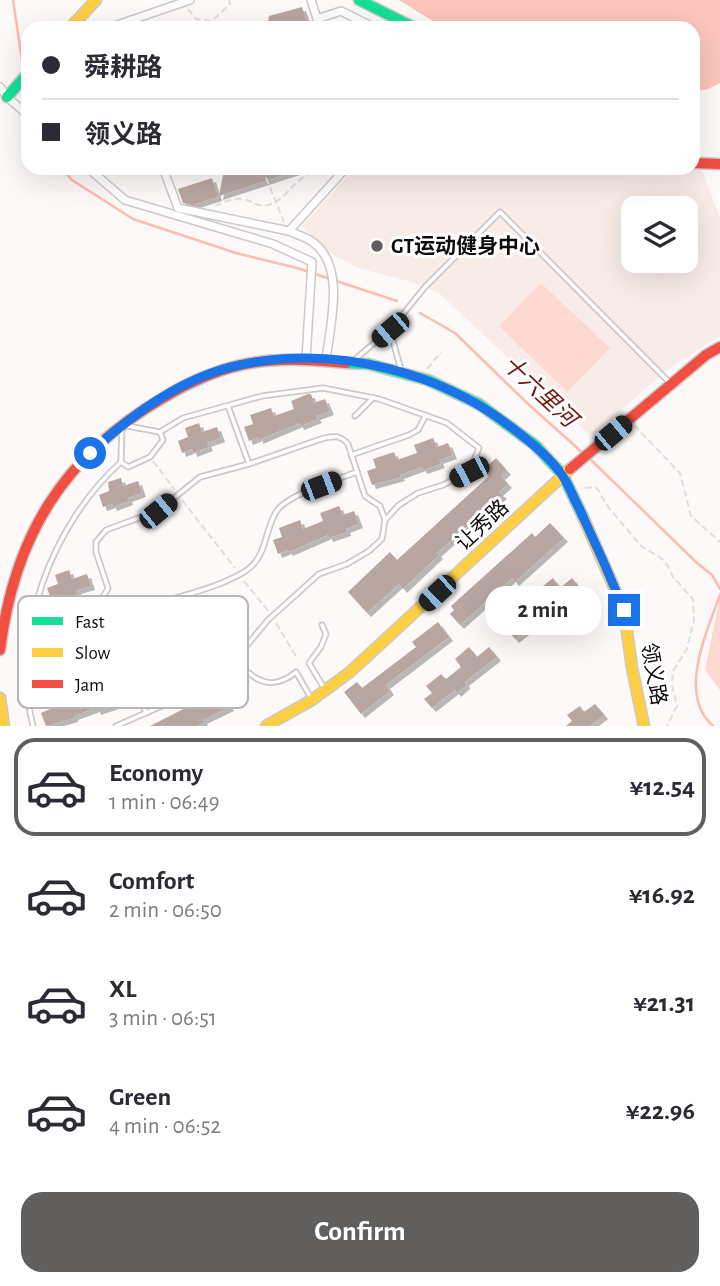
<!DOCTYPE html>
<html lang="en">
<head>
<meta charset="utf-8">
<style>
  body { margin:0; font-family:"Alegreya Sans","Noto Sans SC",sans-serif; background:#f2f2f3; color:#2b2b33; height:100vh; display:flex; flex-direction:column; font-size:26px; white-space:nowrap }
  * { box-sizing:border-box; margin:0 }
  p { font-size:23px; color:#7c7c81 }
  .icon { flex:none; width:38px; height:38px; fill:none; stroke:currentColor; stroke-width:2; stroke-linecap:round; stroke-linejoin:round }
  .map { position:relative; height:726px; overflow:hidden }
  .sheet { display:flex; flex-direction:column; background:#fff; flex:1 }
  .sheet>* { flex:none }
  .banner { position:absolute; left:21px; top:21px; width:679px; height:154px; border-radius:21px; box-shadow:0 7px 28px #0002; display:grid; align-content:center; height:154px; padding:0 21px; background:#fff }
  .controls { position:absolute; left:621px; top:196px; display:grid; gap:14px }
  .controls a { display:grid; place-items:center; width:77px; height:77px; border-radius:14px; background:#fff; box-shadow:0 7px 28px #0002; font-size:35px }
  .end { position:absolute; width:32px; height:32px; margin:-16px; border:9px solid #1a73e8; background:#fff; box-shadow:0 0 0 4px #fff }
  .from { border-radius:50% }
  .bubble { position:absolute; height:49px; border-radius:21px; background:#fff; box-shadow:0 7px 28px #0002; font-size:23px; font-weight:600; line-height:49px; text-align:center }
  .car { position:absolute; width:21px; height:42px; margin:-21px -10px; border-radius:9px; box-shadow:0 0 5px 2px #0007; background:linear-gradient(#222 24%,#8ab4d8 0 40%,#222 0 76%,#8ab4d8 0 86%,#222 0) }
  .banner b { display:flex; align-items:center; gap:24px; height:66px; font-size:26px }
  .banner b+b { border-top:2px solid #e1e1e2 }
  .banner i { width:18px; height:18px; background:#2b2b33 }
  ul { padding:12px 0 0; list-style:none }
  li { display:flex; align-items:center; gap:21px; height:98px; margin:0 14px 10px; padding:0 7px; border:4px solid transparent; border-radius:21px }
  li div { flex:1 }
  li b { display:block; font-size:26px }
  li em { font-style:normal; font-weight:600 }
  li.active { border-color:#615e5e }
  li>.icon { width:63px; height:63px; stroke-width:1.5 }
  .action { display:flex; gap:14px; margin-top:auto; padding:14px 21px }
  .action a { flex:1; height:80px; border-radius:21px; background:#615e5e; color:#fff; font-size:28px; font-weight:600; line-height:80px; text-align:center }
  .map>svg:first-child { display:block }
  .built { fill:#f8ece9; fill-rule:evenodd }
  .green { fill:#fdd9d1 }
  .forest { fill:#fbc6bb }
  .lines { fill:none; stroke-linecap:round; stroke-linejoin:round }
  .stream { stroke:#febbae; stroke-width:2.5 }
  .building { fill:#b8a6a2; filter:url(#shadow) }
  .lane-casing { stroke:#ccc9c8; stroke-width:7 }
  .street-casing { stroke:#ccc9c8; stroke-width:10 }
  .fast-casing { stroke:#ccc9c8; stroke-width:13 }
  .slow-casing { stroke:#ccc9c8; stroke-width:13 }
  .jam-casing { stroke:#ccc9c8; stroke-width:13 }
  .path { stroke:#e0dfde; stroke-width:2; stroke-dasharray:7 3.5; stroke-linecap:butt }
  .lane { stroke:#fffefe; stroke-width:3.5 }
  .street { stroke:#fffefe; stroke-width:7 }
  .fast { stroke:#16e098; stroke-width:10 }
  .slow { stroke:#ffcf43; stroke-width:10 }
  .jam { stroke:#f24e42; stroke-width:10 }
  .route { stroke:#1a73e8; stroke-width:9 }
  .poi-dot { fill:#615e5e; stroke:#fff; stroke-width:2.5 }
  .labels { text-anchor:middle; stroke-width:6; stroke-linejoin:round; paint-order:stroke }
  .poi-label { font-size:21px; font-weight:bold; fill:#0e0b0b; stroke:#fff; text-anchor:start }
  .street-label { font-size:21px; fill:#0e0b0b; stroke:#fff }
  .water-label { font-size:23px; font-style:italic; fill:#6d1b0e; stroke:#fff }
  .key { fill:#fff; stroke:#b7b6b6; stroke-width:2 }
  .key-label { font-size:19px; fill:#0e0b0b }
</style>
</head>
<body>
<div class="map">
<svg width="720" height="726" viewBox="0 0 720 726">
  <defs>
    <filter id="shadow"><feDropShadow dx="4" dy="4" stdDeviation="0" flood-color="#0004"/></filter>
  </defs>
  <rect width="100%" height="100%" fill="#fcf9f8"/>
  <path class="built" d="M693,165L701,168L720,218V336L671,367L591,436L439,293L412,282L358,268L326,251L302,226L355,168H693ZM634,208H686V261H634Z"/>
  <g class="green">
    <polygon points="541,283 610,348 567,392 499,326"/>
    <polygon points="720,596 720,690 705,670"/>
  </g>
  <polygon class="forest" points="399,0 720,0 720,83 708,89 693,92 693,28 444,28"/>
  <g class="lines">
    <g class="stream">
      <polyline points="13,0 24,73"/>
      <polyline points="25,83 28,105"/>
      <polyline points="62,168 72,180 133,219 236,253 297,268 397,301"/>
      <polyline points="420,313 455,333 527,403 584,454"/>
      <polyline points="589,458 697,563 712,575 720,589"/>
      <path d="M713,726C677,695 707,631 720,595"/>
    </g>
  </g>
  <g class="building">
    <polygon points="302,7 308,24 297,28 267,28 269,16"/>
    <polygon points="244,168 302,168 302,169 219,196 223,175"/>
    <polygon points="212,178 218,197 193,205 183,203 178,189"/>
    <polygon points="308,394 311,394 314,403 325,399 330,411 316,416 318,419 300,426 299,423 259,440 259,437 249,441 244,427 253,424 250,415 271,408 274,416 294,409 291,401"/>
    <polygon points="199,423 202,432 217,427 221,438 207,443 209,447 193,453 192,449 182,453 178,441 188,437 185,428"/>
    <polygon points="433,438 437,447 448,443 453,455 439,460 441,464 423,470 422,467 400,475 401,477 372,485 367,471 376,468 373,459 394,452 397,460 417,453 414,445"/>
    <polygon points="496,458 507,471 501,476 508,484 499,492 503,495 437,553 439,555 403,589 399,584 367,613 348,592 390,552 397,560 489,476 483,470"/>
    <polygon points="121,478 123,486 138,481 142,493 128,498 129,501 113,507 112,504 103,507 99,495 109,491 108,482"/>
    <polygon points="339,506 343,515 354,511 359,524 346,529 347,532 329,538 328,535 289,552 288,550 278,554 273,540 282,537 279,528 300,520 303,529 323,521 320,513"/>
    <polygon points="550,523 564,538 515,582 512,578 460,625 450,614 454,610 451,606 532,533 535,537"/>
    <polygon points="69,570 72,579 87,574 91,586 77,590 78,594 62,599 61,596 51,599 47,588 58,584 55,575"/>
    <polygon points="553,578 560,588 572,578 580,588 548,613 550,616 540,624 538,621 515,639 507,630 515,623 510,617 525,605 529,610 544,597 538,590"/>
    <polygon points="438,622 449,637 386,685 390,691 361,714 344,692 357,682 362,688 416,647 412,642"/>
    <polygon points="469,647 477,657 489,647 497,657 465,682 466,685 457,693 455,690 432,708 424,699 432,693 426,686 441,674 446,679 461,667 455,659"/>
    <polygon points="107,679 111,688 122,684 127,697 113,701 115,705 97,711 96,708 74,716 74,718 46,726 41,713 50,709 47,701 68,693 71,701 91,694 88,686"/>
    <polygon points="221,690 230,707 203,720 204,723 198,726 150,726"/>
    <polygon points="595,704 604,715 590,726 566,726 572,721 567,715 580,706 584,712"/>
  </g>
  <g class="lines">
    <defs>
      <g id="lane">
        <polyline points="354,360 390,330"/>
        <polyline points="401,370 390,330 425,287 500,212 670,383"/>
        <polyline points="228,406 249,464"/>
        <polyline points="355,416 373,398"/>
        <polyline points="351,455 409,435 418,430 426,415"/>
        <polyline points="121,461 122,425 160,432"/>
        <polyline points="322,625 326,634 321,647 309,663 324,688"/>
        <path d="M237,657L203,634L77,676C64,676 62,670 59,659C57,651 51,641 51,633C50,608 85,610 99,601C103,598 106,592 108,588L96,552V542L106,530L158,511L200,477L249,464L324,438C335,436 340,435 348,444L365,496L380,506L385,520"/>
        <path d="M249,673C265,687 280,685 296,672L311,698"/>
        <polyline points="29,688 41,684 45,677 39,659"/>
        <path d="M146,713C143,705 140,695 135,687C125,665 103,652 109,626C149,598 202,597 244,572C268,557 263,534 276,512C286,495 338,479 357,472"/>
        <path d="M33,726C10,635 52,524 121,462L128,467L150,457L163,440L160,432L183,418L262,396L323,388L379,399L447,423L479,448L469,472L443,485L418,493L399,505L385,520L382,539L369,551L347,564L319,574L268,620L223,674L189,694L116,726"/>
      </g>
      <g id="street">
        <polyline points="311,0 320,28"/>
        <polyline points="317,19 341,11 375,28"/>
        <polyline points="118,28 117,25 190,0"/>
        <polyline points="0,87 7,97 28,115"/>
        <polyline points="88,168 125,200 273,244 312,262 306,359"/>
        <polyline points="163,168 178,208 289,231"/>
        <path d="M326,360C330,325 346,268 314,243C307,237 297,235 289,231L346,168"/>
      </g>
      <g id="fast">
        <polyline points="359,0 415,28"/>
        <polyline points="7,97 28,73"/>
        <polyline points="346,363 368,364 428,380 479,404 535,445 563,475 584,519"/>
      </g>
      <g id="slow">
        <polyline points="70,28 96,0"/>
        <polyline points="584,519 624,610 632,668 644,726"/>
        <polyline points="0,698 4,726"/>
        <polyline points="266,726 312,700 350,672 570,469"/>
      </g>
      <g id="jam">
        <polyline points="693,163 720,164"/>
        <polyline points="570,469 706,355 720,347"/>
        <path d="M0,650C14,537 63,456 163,398C184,385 216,370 241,365C276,357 311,360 346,363"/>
      </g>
    </defs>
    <use href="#lane" class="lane-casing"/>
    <use href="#street" class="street-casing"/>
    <use href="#fast" class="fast-casing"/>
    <use href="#slow" class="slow-casing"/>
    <use href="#jam" class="jam-casing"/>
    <g class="path">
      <polyline points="188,9 196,19 212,21 230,4 229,0"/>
      <polyline points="262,168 284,222"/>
      <path d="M215,206C224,202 237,196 247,200C256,203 257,207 268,205C283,201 290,187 302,178C309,173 319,171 328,168"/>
      <polyline points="427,369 441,352"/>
      <polyline points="634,425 680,473 691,516 720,542"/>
      <polyline points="153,461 175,490"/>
      <polyline points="585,488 596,487 609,508 641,546 661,558 668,566 673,577 693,599 694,620 687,649 673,671 672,685 677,706 667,726"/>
      <polyline points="182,500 235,568"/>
      <polyline points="244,581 269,612"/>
      <polyline points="276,623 297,658"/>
    </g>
    <use href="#lane" class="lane"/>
    <use href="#street" class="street"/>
    <use href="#fast" class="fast"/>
    <use href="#slow" class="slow"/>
    <use href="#jam" class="jam"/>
  </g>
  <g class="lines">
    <path class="route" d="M90,453C131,415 185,376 240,365C337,344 444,372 520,434C535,446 551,459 562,475C569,485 573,497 579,508C595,542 610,576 624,610"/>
  </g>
  <circle class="poi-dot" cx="377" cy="246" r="7"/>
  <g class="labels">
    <g class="poi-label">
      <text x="391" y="253">GT运动健身中心</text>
    </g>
    <g class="street-label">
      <text transform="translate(482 525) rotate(-43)" y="7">让秀路</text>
      <text transform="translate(654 674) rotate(80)" y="7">领义路</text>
    </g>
    <g class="water-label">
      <text transform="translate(540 391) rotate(43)" y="8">十六里河</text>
    </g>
  </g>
  <rect x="18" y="596" width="230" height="112" rx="10" class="key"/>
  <rect x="32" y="617" width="31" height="8" fill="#16e098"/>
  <rect x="32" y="648" width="31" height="9" fill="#ffcf43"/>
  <rect x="32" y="680" width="31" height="8" fill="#f24e42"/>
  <g class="key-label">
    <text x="75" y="628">Fast</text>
    <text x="75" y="659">Slow</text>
    <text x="75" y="691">Jam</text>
  </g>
</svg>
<div class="controls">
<a><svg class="icon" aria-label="layers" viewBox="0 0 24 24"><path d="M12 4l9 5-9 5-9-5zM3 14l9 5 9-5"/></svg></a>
</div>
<i class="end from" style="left:90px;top:453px"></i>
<i class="end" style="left:624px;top:610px"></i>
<div class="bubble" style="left:485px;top:586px;width:116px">2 min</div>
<i class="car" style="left:390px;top:330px;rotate:230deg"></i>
<i class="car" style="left:613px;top:433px;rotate:50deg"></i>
<i class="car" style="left:469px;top:472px;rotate:243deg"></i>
<i class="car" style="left:321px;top:486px;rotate:69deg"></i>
<i class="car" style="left:158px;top:511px;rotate:51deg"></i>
<i class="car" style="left:437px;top:593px;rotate:227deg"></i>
<div class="banner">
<b><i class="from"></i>舜耕路</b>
<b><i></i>领义路</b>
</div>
</div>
<section class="sheet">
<ul>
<li class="active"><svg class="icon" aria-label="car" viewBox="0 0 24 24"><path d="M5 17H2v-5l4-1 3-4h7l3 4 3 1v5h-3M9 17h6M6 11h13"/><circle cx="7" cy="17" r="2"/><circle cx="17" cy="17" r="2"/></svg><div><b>Economy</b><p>1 min · 06:49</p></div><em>¥12.54</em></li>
<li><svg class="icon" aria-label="car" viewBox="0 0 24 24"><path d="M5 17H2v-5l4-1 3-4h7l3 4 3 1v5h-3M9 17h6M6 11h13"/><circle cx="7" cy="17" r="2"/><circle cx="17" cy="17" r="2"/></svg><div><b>Comfort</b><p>2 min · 06:50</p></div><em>¥16.92</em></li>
<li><svg class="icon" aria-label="car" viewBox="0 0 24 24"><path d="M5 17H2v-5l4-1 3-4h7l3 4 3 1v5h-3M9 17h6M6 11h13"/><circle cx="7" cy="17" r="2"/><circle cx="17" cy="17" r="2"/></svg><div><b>XL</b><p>3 min · 06:51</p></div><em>¥21.31</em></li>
<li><svg class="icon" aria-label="car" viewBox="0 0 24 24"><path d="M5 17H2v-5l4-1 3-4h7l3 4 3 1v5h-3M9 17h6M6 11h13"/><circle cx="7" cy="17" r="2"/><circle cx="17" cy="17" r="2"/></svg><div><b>Green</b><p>4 min · 06:52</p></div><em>¥22.96</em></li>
</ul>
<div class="action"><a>Confirm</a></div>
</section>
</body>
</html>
